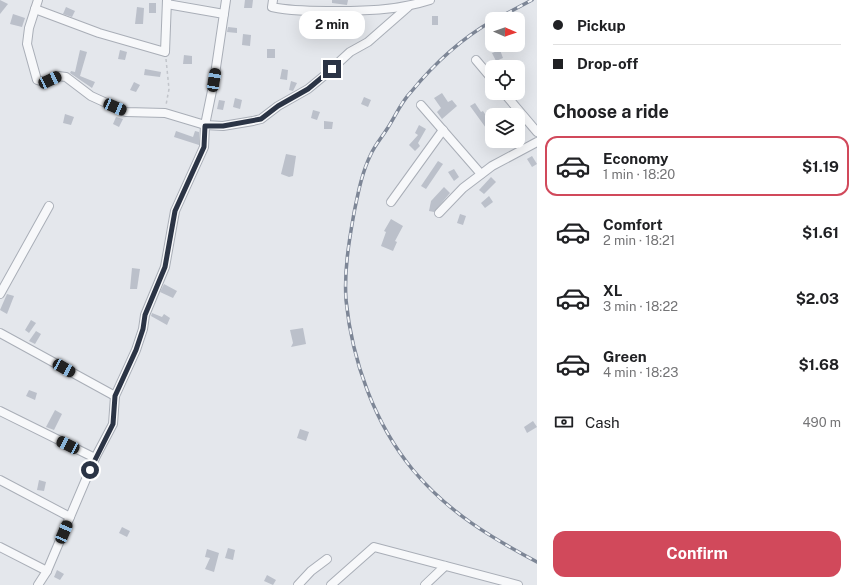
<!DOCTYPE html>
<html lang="en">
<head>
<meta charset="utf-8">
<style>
  body { margin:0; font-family:"Public Sans",sans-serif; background:#f2f2f2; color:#202124; height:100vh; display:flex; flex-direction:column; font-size:15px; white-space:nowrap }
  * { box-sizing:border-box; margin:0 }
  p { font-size:13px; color:#757577 }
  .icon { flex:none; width:22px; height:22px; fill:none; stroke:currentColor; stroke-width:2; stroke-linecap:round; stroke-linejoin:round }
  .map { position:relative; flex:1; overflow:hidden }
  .sheet { display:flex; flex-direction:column; background:#fff; width:320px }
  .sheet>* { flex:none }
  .banner { display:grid; align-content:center; height:88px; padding:0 16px; background:#fff }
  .needle { width:26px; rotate:92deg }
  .tools { position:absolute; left:485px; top:12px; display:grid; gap:8px }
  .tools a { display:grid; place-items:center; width:40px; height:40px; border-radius:8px; background:#fff; box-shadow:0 4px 16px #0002; font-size:20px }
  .end { position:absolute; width:18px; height:18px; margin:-9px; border:5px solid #2b3445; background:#fff; box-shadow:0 0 0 2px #fff }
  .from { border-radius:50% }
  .bubble { position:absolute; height:28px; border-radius:12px; background:#fff; box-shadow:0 4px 16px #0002; font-size:13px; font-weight:700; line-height:28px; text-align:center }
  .car { position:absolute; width:12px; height:24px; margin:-12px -6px; border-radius:5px; box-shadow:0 0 3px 1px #0007; background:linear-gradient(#222 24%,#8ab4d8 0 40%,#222 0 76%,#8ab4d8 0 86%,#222 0) }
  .banner b { display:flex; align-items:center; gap:14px; height:38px; font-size:15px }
  .banner b+b { border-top:1px solid #e0e0e0 }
  .banner i { width:10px; height:10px; background:#202124 }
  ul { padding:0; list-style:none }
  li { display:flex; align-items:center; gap:12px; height:60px; margin:0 8px 6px; padding:0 8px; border:2px solid transparent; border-radius:12px }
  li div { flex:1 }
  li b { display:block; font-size:15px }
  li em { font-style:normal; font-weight:700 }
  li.current { border-color:#d1495b }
  li>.icon { width:36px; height:36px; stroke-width:1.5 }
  h2 { padding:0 16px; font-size:18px; line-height:48px }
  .pay { display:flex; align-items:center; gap:10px; height:44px; padding:0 16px; font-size:15px }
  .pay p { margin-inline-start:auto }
  .primary-button { display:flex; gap:8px; margin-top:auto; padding:8px 16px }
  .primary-button a { flex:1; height:46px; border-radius:12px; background:#d1495b; color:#fff; font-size:16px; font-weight:700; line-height:46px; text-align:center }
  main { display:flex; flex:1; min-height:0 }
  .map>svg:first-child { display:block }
  .building { fill:#bbc0ca }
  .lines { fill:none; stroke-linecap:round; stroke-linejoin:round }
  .minor-casing { stroke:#a9aeb7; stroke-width:10 }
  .path { stroke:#c2c5cb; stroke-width:1.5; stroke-dasharray:3 3; stroke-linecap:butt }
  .minor { stroke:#f7f8fa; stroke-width:8 }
  .rail-casing { stroke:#7d8696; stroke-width:3.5 }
  .rail { stroke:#f4f6f9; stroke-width:2; stroke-dasharray:6; stroke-linecap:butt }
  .route { stroke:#2b3445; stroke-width:5 }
</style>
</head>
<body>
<main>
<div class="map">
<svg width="537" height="585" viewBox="0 0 537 585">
  <rect width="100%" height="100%" fill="#e4e7ec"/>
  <g class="building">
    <polygon points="0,0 8,4 0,14"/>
    <polygon points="245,0 253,0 252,8 244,8"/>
    <polygon points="332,0 348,0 347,5 332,3"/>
    <rect x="149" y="3" width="7" height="10"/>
    <polygon points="66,7 75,11 72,17 63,14"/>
    <polygon points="137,7 144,8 143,24 135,24"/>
    <polygon points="13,14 25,18 22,27 10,24"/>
    <rect x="432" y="16" width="6" height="9"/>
    <polygon points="228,27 237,28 237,33 227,32"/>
    <polygon points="243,34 251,35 250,46 242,45"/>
    <rect x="267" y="49" width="8" height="9"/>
    <polygon points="80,50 87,52 80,76 95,82 92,88 70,73 71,71 75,72"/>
    <polygon points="120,50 127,52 125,60 118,59"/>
    <polygon points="500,50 503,58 496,61 492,53"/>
    <polygon points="184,55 192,56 192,64 183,64"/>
    <polygon points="145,69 161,72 160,77 144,75"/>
    <polygon points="282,69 288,70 287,80 280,79"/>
    <polygon points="291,81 297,83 293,91 289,90"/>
    <polygon points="134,82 140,85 136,92 130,90"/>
    <polygon points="442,93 448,102 452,100 457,106 442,119 437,112 441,108 434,98"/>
    <polygon points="364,97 371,100 368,107 361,104"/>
    <polygon points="235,98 242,100 240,109 233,107"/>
    <polygon points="219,100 225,101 223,110 217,109"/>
    <polygon points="475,103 481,112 483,111 487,117 486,119 492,114 492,130 489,125 486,128 470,106"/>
    <polygon points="313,110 320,112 317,120 311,118"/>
    <polygon points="65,114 74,117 71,125 63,123"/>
    <polygon points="116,117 123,119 119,127 113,124"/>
    <polygon points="324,121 333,122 332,129 324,129"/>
    <polygon points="419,125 426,129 418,143 420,146 415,151 409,145 418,135 415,133"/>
    <polygon points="176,131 193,137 195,131 199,132 199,145 174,137"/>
    <polygon points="286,154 296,156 293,176 289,177 281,174"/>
    <polygon points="532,156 537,164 532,167 527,159"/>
    <polygon points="438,161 443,164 426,189 421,186"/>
    <polygon points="454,169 459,177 454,181 448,172"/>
    <polygon points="491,177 496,182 484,194 479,190"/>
    <polygon points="444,187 450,193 434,212 429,211 431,201"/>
    <polygon points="489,196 493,202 485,208 481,203"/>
    <polygon points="460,214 466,216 463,225 457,223"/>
    <polygon points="391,219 403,226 395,241 397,242 393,251 381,246 386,232 384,231"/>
    <polygon points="132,268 140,269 137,289 130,289"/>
    <polygon points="164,284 177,291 173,298 160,292"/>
    <polygon points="7,294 14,296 7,314 0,310"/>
    <polygon points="152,313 162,317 164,314 170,318 167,325 151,316"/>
    <polygon points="31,320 36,323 29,333 25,330"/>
    <polygon points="303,328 306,344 291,347 293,343 290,330"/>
    <polygon points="36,331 41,334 35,344 29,341"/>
    <polygon points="29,390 37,393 35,400 26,396"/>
    <polygon points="55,410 62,414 54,430 46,427"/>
    <polygon points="533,421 537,427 527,433 524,427"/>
    <polygon points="300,429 309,432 306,441 297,438"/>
    <polygon points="39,480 46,482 44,491 37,490"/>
    <polygon points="122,527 130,531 127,537 119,533"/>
    <polygon points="228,548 235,550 233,560 225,558"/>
    <polygon points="207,549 219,553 214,572 205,569 210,558 205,557"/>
    <polygon points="57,570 64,574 60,580 54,577"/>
    <polygon points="267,575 276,580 273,585 264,581"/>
  </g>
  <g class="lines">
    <defs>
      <g id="minor">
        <polyline points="38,0 29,28 27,44 37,80 44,82 58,76 66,77 91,96 126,112 165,113 205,125 223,126 253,121 261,119 278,106 308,89 325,75 350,52 368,42 408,7"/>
        <path d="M273,0L272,7C290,11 308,11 327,11C362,11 396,11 430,0"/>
        <polyline points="167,4 224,14"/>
        <polyline points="35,9 99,33 165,52 167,0"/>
        <polyline points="476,60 492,79"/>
        <polyline points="504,93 537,132"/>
        <polyline points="421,105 481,174"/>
        <polyline points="391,202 443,130"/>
        <polyline points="439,213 463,188 492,166 537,142"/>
        <polyline points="0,294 49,206"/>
        <polyline points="0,333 115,396"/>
        <polyline points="0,411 95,458"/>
        <polyline points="0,480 70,517"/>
        <polyline points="0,547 47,571"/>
        <polyline points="38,585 47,571 95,458 113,424 115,396 136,350 143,329 145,315 165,267 175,211 204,147 205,125 214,81 226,0"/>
        <polyline points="298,585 311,571 327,559"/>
        <polyline points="331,585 374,547 518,585"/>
        <polyline points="425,585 445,566"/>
      </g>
    </defs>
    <use href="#minor" class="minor-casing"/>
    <polyline class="path" points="166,59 169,89 166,105"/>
    <use href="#minor" class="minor"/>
    <defs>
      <g id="rail">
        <polyline points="496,19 532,0"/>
        <path d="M492,21C461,39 433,65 411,92C401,102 395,117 387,129C382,137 375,145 371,154C362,172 358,193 354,213C349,241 344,271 346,300C352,360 374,423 413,470C448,512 490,537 537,562"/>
      </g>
    </defs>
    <use href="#rail" class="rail-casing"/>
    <use href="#rail" class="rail"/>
  </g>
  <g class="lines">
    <polyline class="route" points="90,470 113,424 115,396 136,350 143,329 145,315 165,267 175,211 204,147 205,126 223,126 261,119 278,106 308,89 332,69"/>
  </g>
</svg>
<div class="tools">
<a><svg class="needle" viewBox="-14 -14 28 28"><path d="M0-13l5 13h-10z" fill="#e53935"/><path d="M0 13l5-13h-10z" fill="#757577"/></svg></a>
<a><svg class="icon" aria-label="locate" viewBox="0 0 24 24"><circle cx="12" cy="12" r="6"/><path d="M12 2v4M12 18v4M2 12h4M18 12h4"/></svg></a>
<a><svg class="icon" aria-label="layers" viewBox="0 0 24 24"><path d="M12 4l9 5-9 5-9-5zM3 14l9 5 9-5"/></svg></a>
</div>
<i class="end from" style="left:90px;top:470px"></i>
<i class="end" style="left:332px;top:69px"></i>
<div class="bubble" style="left:299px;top:11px;width:66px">2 min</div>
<i class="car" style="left:50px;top:80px;rotate:65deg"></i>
<i class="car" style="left:214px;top:80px;rotate:9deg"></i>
<i class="car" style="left:115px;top:107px;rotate:113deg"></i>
<i class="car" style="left:64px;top:368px;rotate:119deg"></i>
<i class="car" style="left:68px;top:445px;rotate:296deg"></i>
<i class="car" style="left:64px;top:532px;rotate:23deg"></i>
</div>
<section class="sheet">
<div class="banner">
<b><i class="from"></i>Pickup</b>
<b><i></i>Drop-off</b>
</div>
<h2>Choose a ride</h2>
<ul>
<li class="current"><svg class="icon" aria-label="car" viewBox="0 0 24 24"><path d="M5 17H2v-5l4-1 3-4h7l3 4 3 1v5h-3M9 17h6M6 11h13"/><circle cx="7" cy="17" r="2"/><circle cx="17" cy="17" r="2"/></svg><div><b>Economy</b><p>1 min · 18:20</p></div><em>$1.19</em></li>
<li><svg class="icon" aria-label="car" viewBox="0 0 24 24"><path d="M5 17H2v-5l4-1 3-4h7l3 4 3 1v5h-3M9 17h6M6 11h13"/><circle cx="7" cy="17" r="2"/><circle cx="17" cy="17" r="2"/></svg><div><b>Comfort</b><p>2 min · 18:21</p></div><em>$1.61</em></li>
<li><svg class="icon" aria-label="car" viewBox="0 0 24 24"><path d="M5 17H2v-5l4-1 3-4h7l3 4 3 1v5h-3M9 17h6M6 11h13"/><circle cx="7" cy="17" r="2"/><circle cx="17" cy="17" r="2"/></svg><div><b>XL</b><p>3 min · 18:22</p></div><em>$2.03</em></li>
<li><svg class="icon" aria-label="car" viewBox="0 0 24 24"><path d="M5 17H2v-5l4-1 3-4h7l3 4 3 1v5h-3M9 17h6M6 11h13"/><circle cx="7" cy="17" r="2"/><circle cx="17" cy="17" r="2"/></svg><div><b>Green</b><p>4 min · 18:23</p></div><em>$1.68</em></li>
</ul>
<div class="pay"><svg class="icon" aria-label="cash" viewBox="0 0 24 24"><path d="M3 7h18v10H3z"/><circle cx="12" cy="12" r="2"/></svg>Cash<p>490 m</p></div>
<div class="primary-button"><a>Confirm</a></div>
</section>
</main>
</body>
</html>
